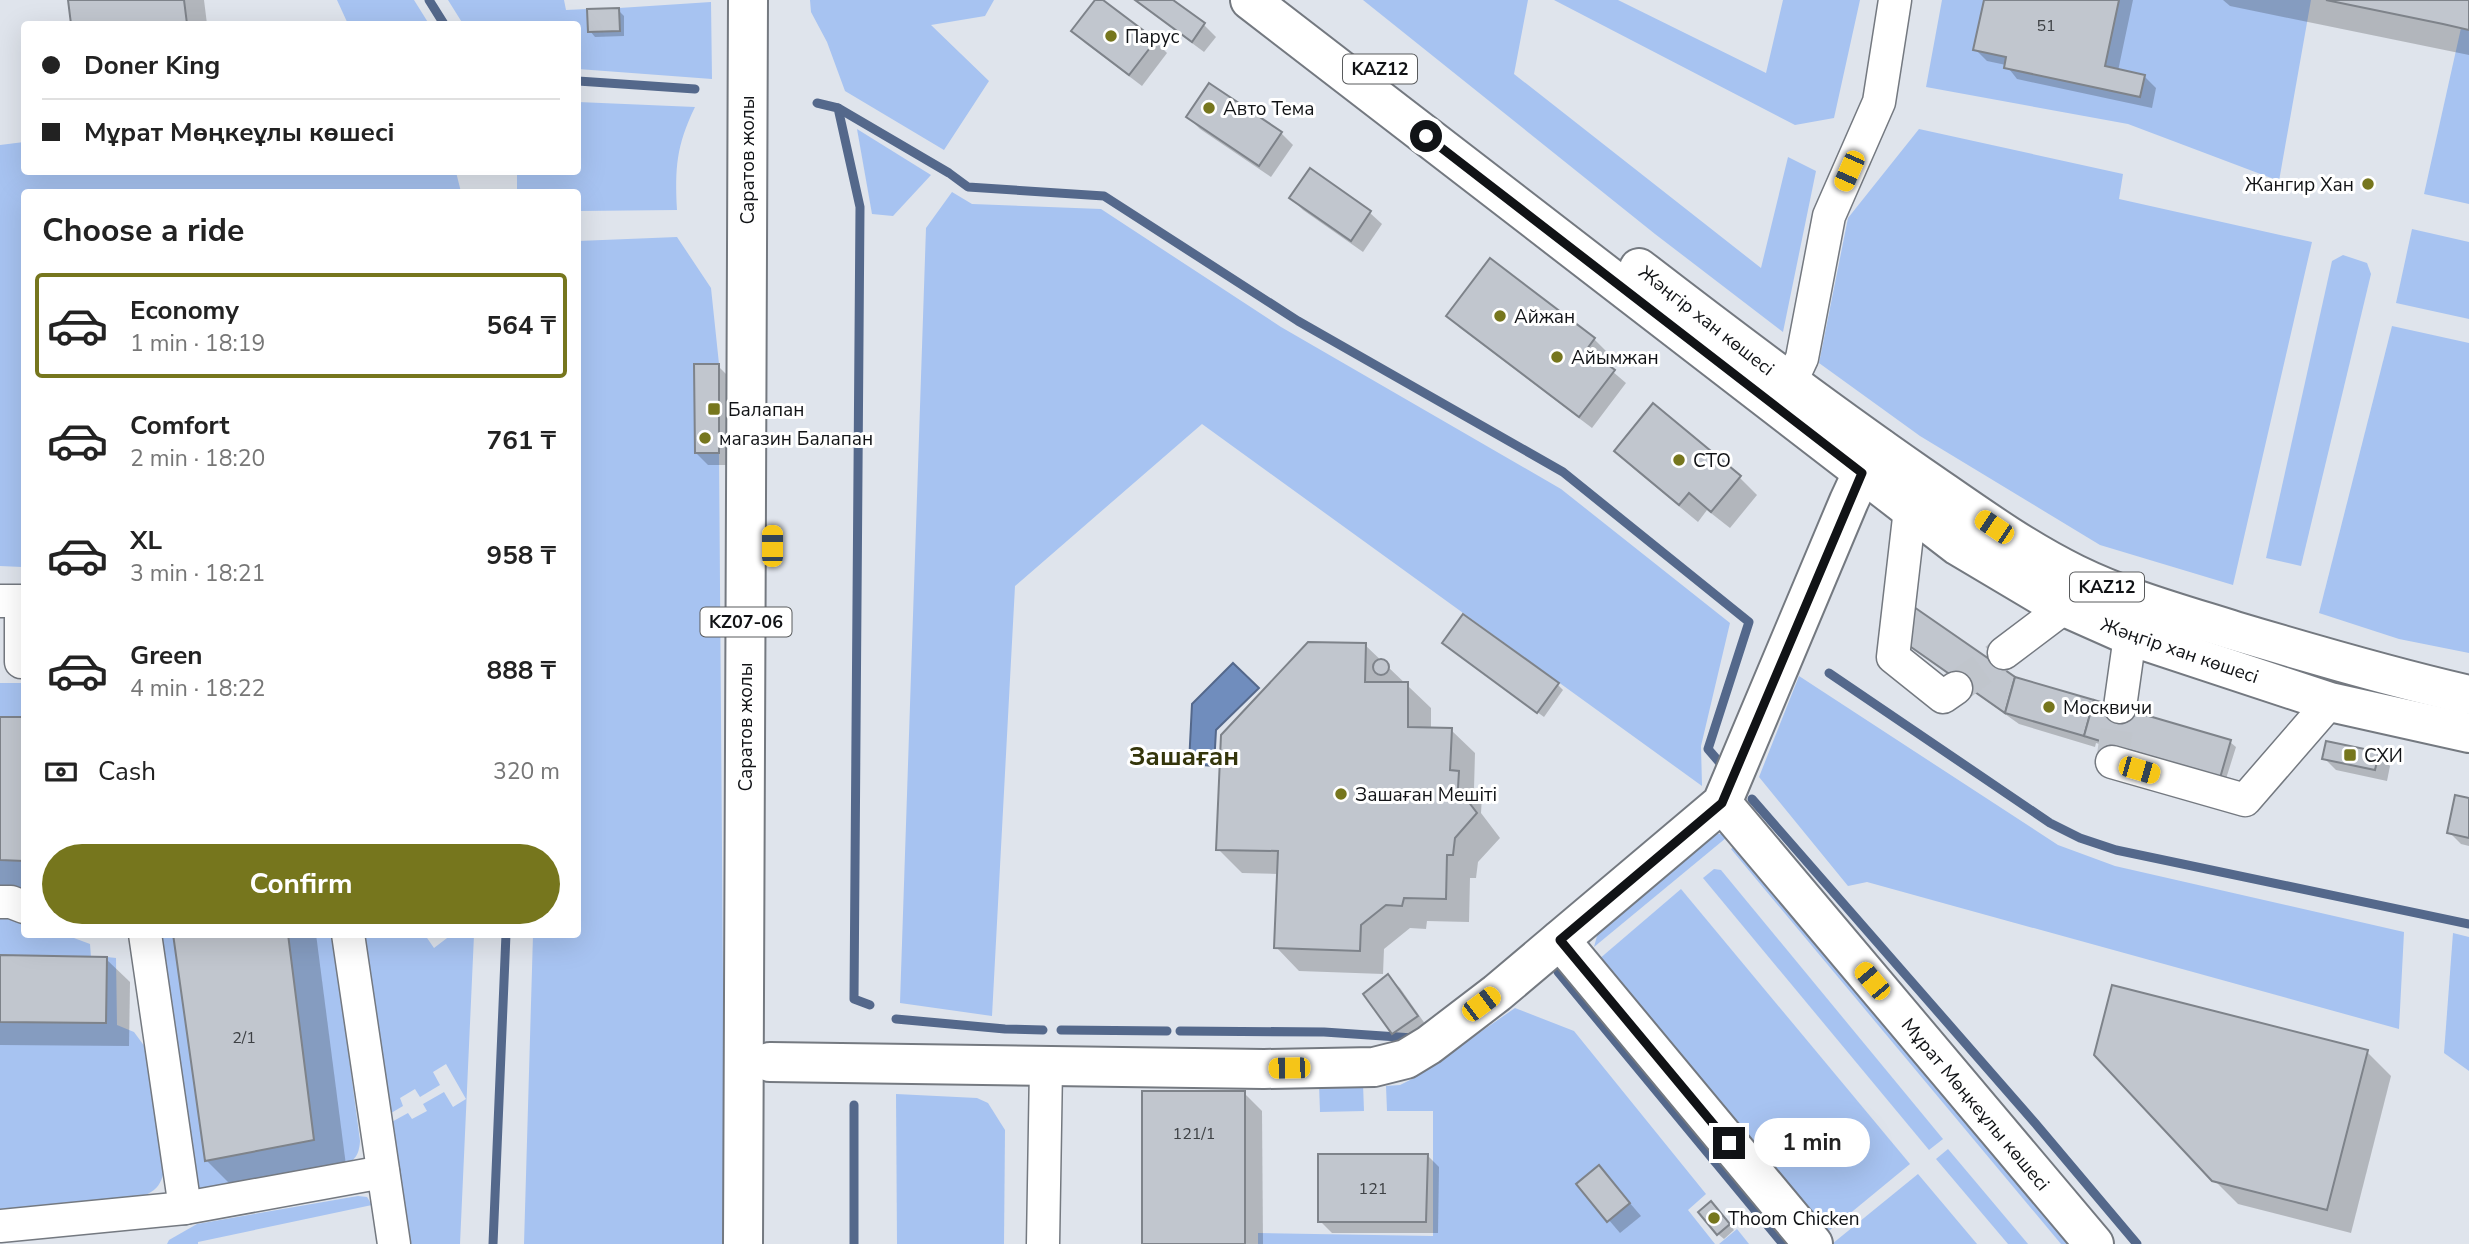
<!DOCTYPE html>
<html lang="en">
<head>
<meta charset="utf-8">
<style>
  body { margin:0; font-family:"Nunito Sans",sans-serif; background:#f2f2f2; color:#222; height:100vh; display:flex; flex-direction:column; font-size:26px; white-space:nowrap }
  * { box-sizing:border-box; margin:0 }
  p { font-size:23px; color:#767676 }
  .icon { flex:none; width:38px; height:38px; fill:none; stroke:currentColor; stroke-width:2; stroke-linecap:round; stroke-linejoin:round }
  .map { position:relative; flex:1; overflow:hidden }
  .details { position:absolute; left:21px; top:189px; width:560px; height:749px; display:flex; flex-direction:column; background:#fff; border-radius:7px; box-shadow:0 7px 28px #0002 }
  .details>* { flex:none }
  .top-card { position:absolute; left:21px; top:21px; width:560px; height:154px; border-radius:7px; box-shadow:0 7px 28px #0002; display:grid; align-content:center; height:154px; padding:0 21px; background:#fff }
  .end { position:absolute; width:32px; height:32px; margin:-16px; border:9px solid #111316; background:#fff; box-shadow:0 0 0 4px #fff }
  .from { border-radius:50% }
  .bubble { position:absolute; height:49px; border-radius:24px; background:#fff; box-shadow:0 7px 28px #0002; font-size:23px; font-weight:700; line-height:49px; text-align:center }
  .car { position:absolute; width:21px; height:42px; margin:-21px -10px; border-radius:9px; box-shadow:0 0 5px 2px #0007; background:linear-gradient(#f5c518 24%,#345 0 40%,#f5c518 0 76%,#345 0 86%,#f5c518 0) }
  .top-card b { display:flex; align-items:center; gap:24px; height:66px; font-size:26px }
  .top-card b+b { border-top:2px solid #e0e0e0 }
  .top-card i { width:18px; height:18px; background:#222 }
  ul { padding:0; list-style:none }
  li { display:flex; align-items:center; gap:21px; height:105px; margin:0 14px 10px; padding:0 7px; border:4px solid transparent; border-radius:7px }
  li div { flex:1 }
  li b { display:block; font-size:26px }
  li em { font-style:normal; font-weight:700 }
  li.current { border-color:#76761d }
  li>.icon { width:63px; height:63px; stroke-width:1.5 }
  h2 { padding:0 21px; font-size:32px; line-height:84px }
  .pay { display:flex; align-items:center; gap:18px; height:77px; padding:0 21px; font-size:26px }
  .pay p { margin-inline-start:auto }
  .cta { display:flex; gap:14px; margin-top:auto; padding:14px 21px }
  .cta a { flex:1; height:80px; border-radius:42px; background:#76761d; color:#fff; font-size:28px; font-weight:700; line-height:80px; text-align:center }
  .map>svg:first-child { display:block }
  .green { fill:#a7c3f1 }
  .water { fill:#708dbd; stroke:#54688b; stroke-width:2 }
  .shadow { fill:#0003 }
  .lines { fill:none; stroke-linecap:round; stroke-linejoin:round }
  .stream { stroke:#54688b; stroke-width:9 }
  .building { fill:#c1c6ce; stroke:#7e838a; stroke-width:2 }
  .minor-tunnel { stroke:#c0c5cc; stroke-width:32; stroke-dasharray:32 16; stroke-linecap:butt }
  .minor-casing { stroke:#747980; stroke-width:35 }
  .major-casing { stroke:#747980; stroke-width:42 }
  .minor { stroke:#fff; stroke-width:32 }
  .major { stroke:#fff; stroke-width:38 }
  .route { stroke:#111316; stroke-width:9 }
  .poi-dot { fill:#76761d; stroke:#fff; stroke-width:2.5 }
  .labels { text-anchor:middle; stroke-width:6; stroke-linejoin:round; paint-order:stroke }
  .number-label { font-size:16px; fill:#3d4044 }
  .shield { fill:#fff; stroke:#585a5c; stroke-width:2 }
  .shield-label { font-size:18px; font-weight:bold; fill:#111316 }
  .poi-label { font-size:19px; fill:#111316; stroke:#fff; text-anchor:start }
  .street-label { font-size:19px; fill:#111316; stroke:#fff }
  .district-label { font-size:26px; font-weight:bold; fill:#34350a; stroke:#fff }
</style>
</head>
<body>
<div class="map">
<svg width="2469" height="1244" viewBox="0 0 2469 1244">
  <rect width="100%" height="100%" fill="#dfe4ec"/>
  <g class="green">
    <polygon points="337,0 414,0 429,24 348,24"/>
    <polygon points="448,0 564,0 566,10 587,9 588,32 619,31 619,8 711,2 712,79 578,69 578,24 463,24"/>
    <polygon points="810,0 994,0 985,16 931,25 989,81 944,150 845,91 827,42 811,12"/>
    <polygon points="1363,0 1528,0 1514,74 1761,268 1788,157 1816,171 1783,332 1655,234"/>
    <polygon points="1554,0 1618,0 1766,73 1783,0 1860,0 1834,118 1795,125"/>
    <polygon points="1942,0 1984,0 1973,49 2006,57 2004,68 2140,97 2144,75 2105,66 2119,0 2311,0 2279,181 2128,124 1926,87"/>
    <polygon points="2461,28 2469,30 2469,204 2424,194"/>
    <path d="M578,102L695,107C676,146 675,168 677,210L578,211V192H517V172H578Z"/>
    <polygon points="857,129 931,175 893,216 872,214"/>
    <polygon points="1919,129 2123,174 2119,199 2312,242 2233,585 2100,545 1920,436 1819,363 1848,218"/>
    <polygon points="24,142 24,172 456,172 461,192 24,192 24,591 22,591 22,567 0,566 0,145"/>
    <polygon points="952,192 972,204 1101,209 1281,327 1561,489 1730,623 1701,746 1702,786 1202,424 1015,586 992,1016 900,1003 926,228"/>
    <polygon points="2412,229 2469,242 2469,319 2396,303"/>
    <polygon points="677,237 711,288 719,364 694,364 695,453 719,453 725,1244 524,1244 533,935 578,934 578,241"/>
    <polygon points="2343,255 2367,263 2371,274 2301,566 2266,558 2332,261"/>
    <polygon points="2392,326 2469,343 2469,653 2399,639 2319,613"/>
    <polygon points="1799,676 2058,845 2115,866 2404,932 2399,1029 1867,882 1848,886 1759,777"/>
    <rect x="0" y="683" width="24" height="34"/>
    <polygon points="1732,833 1594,947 1597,936 1605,923 1702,841 1717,834"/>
    <polygon points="1740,842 2075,1244 2061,1244 1731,849"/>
    <polygon points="0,860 24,861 24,889 0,889"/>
    <polygon points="1714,869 1721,870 1943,1139 1929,1150 1703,878"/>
    <polygon points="1681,889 1910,1164 1825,1234 1598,960"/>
    <polygon points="0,915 24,918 24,934 66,935 90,944 91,957 0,955"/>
    <polygon points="2453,933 2469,937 2469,1071 2444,1053"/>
    <path d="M161,935H173L206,1161L314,1140L288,935H333L360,1141C359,1156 355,1160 342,1167L199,1190L194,1186Z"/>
    <polygon points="363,935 425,935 434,948 451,935 474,935 460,1244 405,1244 388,1124 408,1113 412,1119 427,1111 423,1104 444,1092 453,1107 466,1099 446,1064 433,1072 440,1085 420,1097 415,1089 400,1098 403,1106 386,1116"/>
    <path d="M107,957L116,958L117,1025L134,1032L145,1047L164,1169C162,1185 155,1192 140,1197L0,1209V1022L106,1023Z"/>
    <polygon points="1515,1008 1574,1031 1706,1194 1688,1210 1715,1244 1258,1244 1258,1233 1433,1236 1433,1111 1387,1111 1386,1086 1400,1085 1414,1078"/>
    <polygon points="1319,1084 1363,1084 1364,1111 1320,1112"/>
    <polygon points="896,1094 977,1098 988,1103 1005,1130 1004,1244 897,1244"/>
    <polygon points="1948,1149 2028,1244 2008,1244 1936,1159"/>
    <polygon points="1918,1174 1977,1244 1832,1244"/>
    <polygon points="358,1196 367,1197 372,1205 198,1242 198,1244 167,1244 169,1240 197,1224"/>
    <polygon points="1737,1229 1749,1244 1719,1244"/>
  </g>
  <polygon class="water" points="1233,663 1259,688 1216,730 1214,766 1189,764 1192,704"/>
  <g class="shadow">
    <polygon points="70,0 204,0 207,24 73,24"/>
    <polygon points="1097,0 1155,41 1167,53 1142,86 1085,43 1074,31"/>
    <polygon points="1138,0 1171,0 1204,25 1216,37 1204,52 1149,11"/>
    <polygon points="1985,0 2133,0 2118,71 2144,76 2156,88 2152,108 2017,79 2006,65 1987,61 1975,49"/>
    <polygon points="2223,0 2469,0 2469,55 2230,6"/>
    <polygon points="618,10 624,16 624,36 595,37 590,31"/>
    <polygon points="1188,117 1281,133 1293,145 1271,177 1200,129"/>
    <polygon points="1310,170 1370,213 1382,224 1363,252 1303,210 1291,198"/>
    <polygon points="1448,316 1594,339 1606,351 1599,360 1626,383 1592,428 1460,328"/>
    <polygon points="718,366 730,378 731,465 708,465 696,453"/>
    <polygon points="1616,451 1739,477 1757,495 1730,528 1707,510 1698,522 1634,469"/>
    <polygon points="1365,645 1431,708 1431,729 1451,730 1475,753 1474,789 1482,796 1481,813 1500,838 1478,862 1476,878 1470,878 1469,922 1427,921 1426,929 1410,928 1384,949 1383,974 1299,971 1276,947 1279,874 1242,873 1218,849"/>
    <polygon points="1908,645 2230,742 2236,747 2225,782 2096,743 2095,747 2019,724"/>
    <polygon points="1450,649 1558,685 1563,690 1544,717"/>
    <rect x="0" y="719" width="24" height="174"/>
    <polygon points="2378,754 2390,766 2387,781 2336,770 2324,758"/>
    <polygon points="2469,800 2469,846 2461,844 2449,832"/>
    <polygon points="79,934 114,934 114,937 81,937"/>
    <polygon points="175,934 316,934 347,1173 240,1194 207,1161"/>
    <polygon points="0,957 106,959 130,982 129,1046 0,1045"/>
    <polygon points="1388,977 1400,988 1428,1028 1405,1045 1394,1033 1365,994"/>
    <polygon points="2367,1052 2391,1076 2351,1233 2238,1204 2214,1180"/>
    <polygon points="1244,1093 1262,1111 1263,1244 1144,1244"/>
    <polygon points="1427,1155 1439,1167 1438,1233 1332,1233 1320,1221"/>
    <polygon points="1599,1167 1641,1216 1620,1233 1578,1184"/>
    <polygon points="1716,1209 1734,1230 1724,1239 1718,1234"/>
  </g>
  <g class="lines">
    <g class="stream">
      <polyline points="429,0 444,24"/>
      <polyline points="578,81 695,89"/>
      <polyline points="817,103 838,108 860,207 854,999 870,1005"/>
      <polyline points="838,108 949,173 968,187 1104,196 1298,321 1563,472 1749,622 1708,749 1720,763"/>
      <polyline points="1829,673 2050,823 2080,838 2116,850 2469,924"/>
      <polyline points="1752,799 2035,1123 2137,1244"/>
      <polyline points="1558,972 1783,1244"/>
      <polyline points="896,1019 1005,1029 1043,1030"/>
      <polyline points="1061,1030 1167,1031"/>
      <polyline points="1180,1031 1324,1032 1413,1038 1415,1036"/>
      <polyline points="493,1244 506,934"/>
      <polyline points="854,1244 854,1105"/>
    </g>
  </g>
  <g class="building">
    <polygon points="68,0 184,0 187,24 71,24"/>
    <polygon points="1095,0 1103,0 1156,40 1129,75 1071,31"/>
    <polygon points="1135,0 1173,0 1205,23 1192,42"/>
    <polygon points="1984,0 2119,0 2105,66 2145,75 2140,97 2004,68 2006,57 1973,50"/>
    <polygon points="2326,0 2469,0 2469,30 2443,24"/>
    <polygon points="619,8 620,31 588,32 587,9"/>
    <polygon points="1209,83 1282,132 1259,166 1186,117"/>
    <polygon points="1310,168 1371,211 1351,241 1289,198"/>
    <polygon points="1490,258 1595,338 1587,349 1615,370 1579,417 1446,316"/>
    <polygon points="694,364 719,364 719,453 695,453"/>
    <polygon points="1653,403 1741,476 1711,512 1689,493 1679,505 1614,451"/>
    <polygon points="1901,598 2015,677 2005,713 1901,640"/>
    <polygon points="1463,614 1559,683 1537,713 1442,643"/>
    <polygon points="1308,642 1366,643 1365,682 1408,682 1408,727 1452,728 1450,770 1459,771 1458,788 1477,813 1455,838 1453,855 1447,855 1446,899 1404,898 1402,906 1386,905 1361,925 1360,951 1274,948 1278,851 1216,850 1221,735"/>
    <circle cx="1381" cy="667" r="8"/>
    <polygon points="2015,677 2094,700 2084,736 2005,713"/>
    <polygon points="2094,700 2231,740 2220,778 2084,736"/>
    <polygon points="0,717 24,717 24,861 0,860"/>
    <polygon points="2326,741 2379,752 2375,770 2322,759"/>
    <polygon points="2455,795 2469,798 2469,838 2447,833"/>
    <polygon points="173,934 288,934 314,1140 205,1161"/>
    <polygon points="0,955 107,957 106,1023 0,1022"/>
    <polygon points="1388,974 1418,1016 1392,1034 1363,994"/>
    <polygon points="2112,985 2368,1050 2327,1210 2212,1181 2094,1055"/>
    <rect x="1142" y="1091" width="103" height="153"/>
    <polygon points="1318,1154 1428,1154 1426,1222 1318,1222"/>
    <polygon points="1599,1165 1630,1203 1607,1222 1576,1184"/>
    <polygon points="1711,1201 1730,1224 1717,1235 1698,1212"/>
  </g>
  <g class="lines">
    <g class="minor-tunnel">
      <polyline points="1956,688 2004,653"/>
      <polyline points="2112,762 2120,707"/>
    </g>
    <defs>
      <g id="minor">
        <polyline points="1780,405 1802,358 1829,216 1879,102 1895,0"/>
        <polyline points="1910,509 1893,657 1943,697 1956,688"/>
        <polyline points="0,601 21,601 21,662"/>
        <polyline points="2004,653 2065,607"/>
        <polyline points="2120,707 2130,636"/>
        <polyline points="2112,762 2245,800 2330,702"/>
        <polyline points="0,902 11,902 24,907"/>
        <polyline points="145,934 185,1208"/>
        <polyline points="348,934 394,1244"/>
        <polyline points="0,1226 185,1208 383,1172"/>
        <polyline points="1043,1244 1046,1067"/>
      </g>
      <g id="major">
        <polyline points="1250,0 1910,509 1958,546 2049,600 2130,636 2330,702 2469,733"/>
        <path d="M1639,268C1731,339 1824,409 1919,475C1970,510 2020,547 2075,574C2126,599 2181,614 2235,631C2312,654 2390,677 2469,695"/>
        <polyline points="1722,803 2094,1244"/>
        <polyline points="1560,940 1813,1244"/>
        <polyline points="770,1062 1264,1069 1374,1067 1406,1059 1429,1045 1497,993 1722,803 1849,501 1862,473 1880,448"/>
        <polyline points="743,1244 748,0"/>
      </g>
    </defs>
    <use href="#minor" class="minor-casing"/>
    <use href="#major" class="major-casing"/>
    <use href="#minor" class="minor"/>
    <use href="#major" class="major"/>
  </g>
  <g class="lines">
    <polyline class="route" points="1426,136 1862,473 1722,803 1560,940 1729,1143"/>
  </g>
  <g class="poi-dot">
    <circle cx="1111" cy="36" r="7"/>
    <circle cx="1209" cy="108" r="7"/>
    <circle cx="2368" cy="184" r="7"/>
    <circle cx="1500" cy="316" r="7"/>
    <circle cx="1557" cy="357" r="7"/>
    <rect x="707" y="402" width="14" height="14" rx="3.5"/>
    <circle cx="705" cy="438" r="7"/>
    <circle cx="1679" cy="460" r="7"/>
    <circle cx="2049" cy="707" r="7"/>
    <rect x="2343" y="748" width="14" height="14" rx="3.5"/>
    <circle cx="1341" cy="794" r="7"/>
    <circle cx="1714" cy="1218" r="7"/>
  </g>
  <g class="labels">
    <g class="number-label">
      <text x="2046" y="31">51</text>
      <text x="244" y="1043">2/1</text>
      <text x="1194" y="1139">121/1</text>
      <text x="1373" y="1194">121</text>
    </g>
    <g class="shield">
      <rect x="1343" y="54.5" width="74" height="29" rx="5"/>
      <rect x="2070" y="572.5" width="74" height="29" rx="5"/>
      <rect x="700.5" y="607.5" width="91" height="29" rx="5"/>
    </g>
    <g class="shield-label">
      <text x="1380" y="75">KAZ12</text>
      <text x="2107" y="593">KAZ12</text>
      <text x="746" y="628">KZ07-06</text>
    </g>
    <g class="poi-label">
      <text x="1125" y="43">Парус</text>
      <text x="1223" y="115">Авто Тема</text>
      <text x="2354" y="191" text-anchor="end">Жангир Хан</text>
      <text x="1514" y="323">Айжан</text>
      <text x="1571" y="364">Айымжан</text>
      <text x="728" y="416">Балапан</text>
      <text x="719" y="445">магазин Балапан</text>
      <text x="1693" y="467">СТО</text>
      <text x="2063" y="714">Москвичи</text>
      <text x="2364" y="762">СХИ</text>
      <text x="1355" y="801">Зашаған Мешіті</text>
      <text x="1728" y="1225">Thoom Chicken</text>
    </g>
    <g class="street-label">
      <text transform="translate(747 160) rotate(-90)" y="7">Саратов жолы</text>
      <text transform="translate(1707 320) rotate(38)" y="7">Жәңгір хан көшесі</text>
      <text transform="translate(2180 650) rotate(19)" y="7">Жәңгір хан көшесі</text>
      <text transform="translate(745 727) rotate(-90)" y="7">Саратов жолы</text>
      <text transform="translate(1976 1104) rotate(50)" y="7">Мұрат Мөңкеұлы көшесі</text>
    </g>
    <g class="district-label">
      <text x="1184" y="765">Зашаған</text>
    </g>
  </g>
</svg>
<i class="end from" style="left:1426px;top:136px"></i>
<i class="end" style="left:1729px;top:1143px"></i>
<div class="bubble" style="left:1754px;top:1118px;width:116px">1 min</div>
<i class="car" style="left:1849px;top:171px;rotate:204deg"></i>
<i class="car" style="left:1994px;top:527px;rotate:304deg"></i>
<i class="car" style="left:772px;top:546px;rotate:0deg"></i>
<i class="car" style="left:2139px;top:770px;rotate:106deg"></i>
<i class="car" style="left:1872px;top:981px;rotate:320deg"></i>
<i class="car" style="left:1481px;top:1004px;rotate:53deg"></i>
<i class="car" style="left:1289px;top:1068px;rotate:269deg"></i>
<div class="top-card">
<b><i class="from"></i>Doner King</b>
<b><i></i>Мұрат Мөңкеұлы көшесі</b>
</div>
<section class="details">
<h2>Choose a ride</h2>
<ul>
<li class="current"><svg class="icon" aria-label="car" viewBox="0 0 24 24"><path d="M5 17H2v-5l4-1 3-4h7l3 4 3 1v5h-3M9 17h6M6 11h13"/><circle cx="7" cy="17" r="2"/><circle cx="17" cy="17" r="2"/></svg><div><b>Economy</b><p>1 min · 18:19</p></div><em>564 ₸</em></li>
<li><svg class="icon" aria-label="car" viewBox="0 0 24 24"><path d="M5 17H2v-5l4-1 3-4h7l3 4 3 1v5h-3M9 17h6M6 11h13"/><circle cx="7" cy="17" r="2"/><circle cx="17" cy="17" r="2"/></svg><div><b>Comfort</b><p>2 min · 18:20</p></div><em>761 ₸</em></li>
<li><svg class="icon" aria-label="car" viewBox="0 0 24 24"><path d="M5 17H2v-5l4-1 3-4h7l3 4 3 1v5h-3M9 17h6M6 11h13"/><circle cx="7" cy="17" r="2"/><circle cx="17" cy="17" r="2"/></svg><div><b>XL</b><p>3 min · 18:21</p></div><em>958 ₸</em></li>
<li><svg class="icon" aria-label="car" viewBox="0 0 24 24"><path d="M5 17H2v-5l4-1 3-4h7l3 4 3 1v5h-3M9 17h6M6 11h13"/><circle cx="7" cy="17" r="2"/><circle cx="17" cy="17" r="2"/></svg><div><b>Green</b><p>4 min · 18:22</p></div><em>888 ₸</em></li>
</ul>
<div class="pay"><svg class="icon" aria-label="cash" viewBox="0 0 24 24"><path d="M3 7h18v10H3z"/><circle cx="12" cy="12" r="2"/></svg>Cash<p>320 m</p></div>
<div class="cta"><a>Confirm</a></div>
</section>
</div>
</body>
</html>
